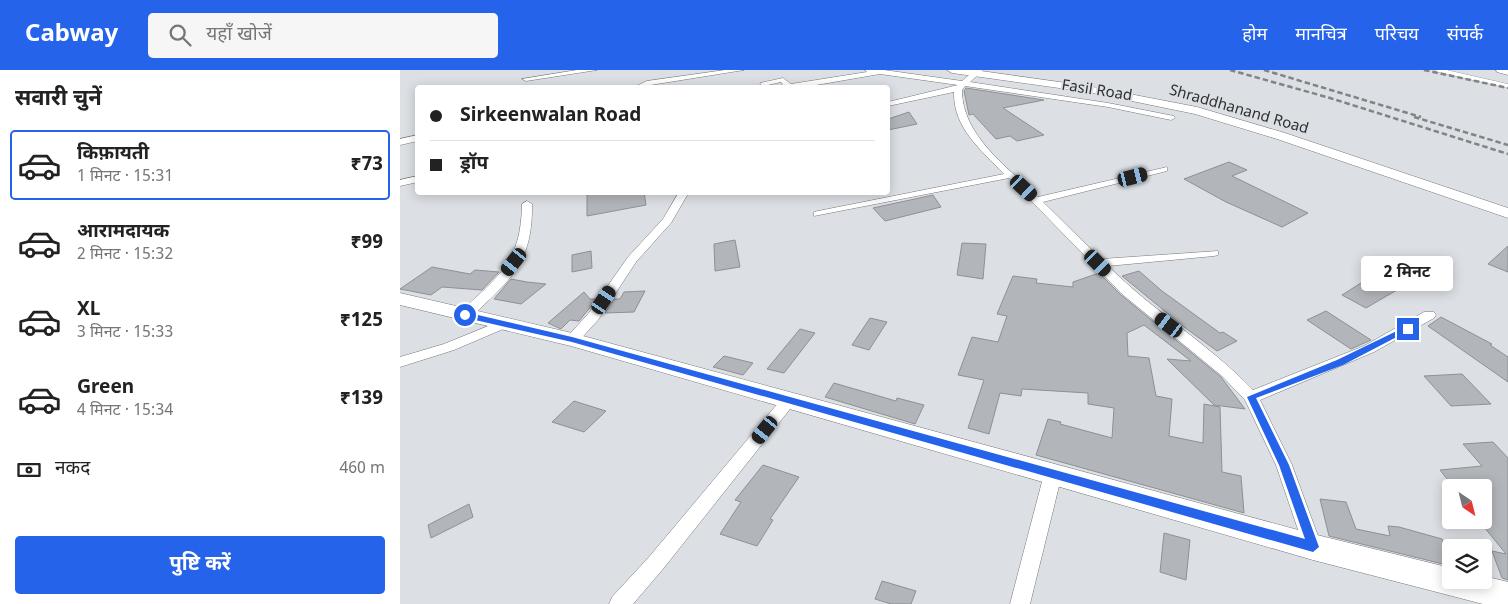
<!DOCTYPE html>
<html lang="hi">
<head>
<meta charset="utf-8">
<style>
  body { margin:0; font-family:Georgia,"Noto Sans Devanagari",serif; background:#f6f6f6; color:#222; height:100vh; display:flex; flex-direction:column; font-size:19px; white-space:nowrap }
  * { box-sizing:border-box; margin:0 }
  p { font-size:16px; color:#767676 }
  .icon { flex:none; width:28px; height:28px; fill:none; stroke:currentColor; stroke-width:2; stroke-linecap:round; stroke-linejoin:round }
  .map { position:relative; flex:1; overflow:hidden }
  .panel { display:flex; flex-direction:column; background:#fff; width:400px }
  .panel>* { flex:none }
  .banner { position:absolute; left:15px; top:15px; width:475px; height:110px; border-radius:5px; box-shadow:0 2px 12px #0003; display:grid; align-content:center; height:110px; padding:0 15px; background:#fff }
  .needle { width:32px; rotate:145deg }
  .tools { position:absolute; left:1042px; top:409px; display:grid; gap:10px }
  .tools a { display:grid; place-items:center; width:50px; height:50px; border-radius:5px; background:#fff; box-shadow:0 2px 12px #0003; font-size:25px }
  .end { position:absolute; width:22px; height:22px; margin:-11px; border:6px solid #2563eb; background:#fff; box-shadow:0 0 0 2px #fff }
  .from { border-radius:50% }
  .bubble { position:absolute; height:35px; border-radius:5px; background:#fff; box-shadow:0 2px 12px #0003; font-size:16px; font-weight:700; line-height:35px; text-align:center }
  .car { position:absolute; width:15px; height:30px; margin:-15px -8px; border-radius:6px; box-shadow:0 0 4px 1px #0007; background:linear-gradient(#222 24%,#8ab4d8 0 40%,#222 0 76%,#8ab4d8 0 86%,#222 0) }
  .banner b { display:flex; align-items:center; gap:18px; height:48px; font-size:19px }
  .banner b+b { border-top:1px solid #e0e0e0 }
  .banner i { width:12px; height:12px; background:#222 }
  ul { padding:0; list-style:none }
  li { display:flex; align-items:center; gap:15px; height:70px; margin:0 10px 8px; padding:0 5px; border:2px solid transparent; border-radius:5px }
  li div { flex:1 }
  li b { display:block; font-size:19px }
  li em { font-style:normal; font-weight:700 }
  li.selected { border-color:#2563eb }
  li>.icon { width:45px; height:45px; stroke-width:1.5 }
  h2 { padding:0 15px; font-size:22px; line-height:60px }
  .pay { display:flex; align-items:center; gap:12px; height:55px; padding:0 15px; font-size:19px }
  .pay p { margin-inline-start:auto }
  .action { display:flex; gap:10px; margin-top:auto; padding:10px 15px }
  .action a { flex:1; height:58px; border-radius:5px; background:#2563eb; color:#fff; font-size:20px; font-weight:700; line-height:58px; text-align:center }
  header { display:flex; align-items:center; gap:30px; box-sizing:border-box; height:70px; padding:0 25px; background:#2563eb; color:#fff }
  header strong { font-size:24px }
  nav { display:flex; gap:28px; margin-inline-start:auto; font-size:18px }
  .search { width:350px; height:45px; background:#f6f6f6; display:flex; align-items:center; gap:12px; box-sizing:border-box; padding:0 18px; border-radius:5px; color:#767676; font-size:19px }
  main { display:flex; flex:1; min-height:0 }
  .map>svg:first-child { display:block }
  .building { fill:#b2b5b9; stroke:#8d9094 }
  .lines { fill:none; stroke-linecap:round; stroke-linejoin:round }
  .lane-casing { stroke:#76787c; stroke-width:4.5 }
  .street-casing { stroke:#76787c; stroke-width:1 }
  .secondary-casing { stroke:#76787c; stroke-width:1 }
  .lane { stroke:#fff; stroke-width:4 }
  .street { fill:#fff; fill-rule:evenodd }
  .secondary { fill:#fff; fill-rule:evenodd }
  .rail { stroke:#818386; stroke-width:2.5; stroke-dasharray:5.5 3; stroke-linecap:butt }
  .route { fill:#2563eb }
  .labels { text-anchor:middle; stroke-width:4; stroke-linejoin:round; paint-order:stroke }
  .far-street-label { font-size:15px; fill:#2e2f31; stroke:#dcdfe3 }
</style>
</head>
<body>
<header>
<strong>Cabway</strong>
<div class="search"><svg class="icon" aria-label="search" viewBox="0 0 24 24"><circle cx="10" cy="10" r="6"/><path d="M15 15l6 6"/></svg>यहाँ खोजें</div>
<nav><a>होम</a><a>मानचित्र</a><a>परिचय</a><a>संपर्क</a></nav>
</header>
<main>
<section class="panel">
<h2>सवारी चुनें</h2>
<ul>
<li class="selected"><svg class="icon" aria-label="car" viewBox="0 0 24 24"><path d="M5 17H2v-5l4-1 3-4h7l3 4 3 1v5h-3M9 17h6M6 11h13"/><circle cx="7" cy="17" r="2"/><circle cx="17" cy="17" r="2"/></svg><div><b>किफ़ायती</b><p>1 मिनट · 15:31</p></div><em>₹73</em></li>
<li><svg class="icon" aria-label="car" viewBox="0 0 24 24"><path d="M5 17H2v-5l4-1 3-4h7l3 4 3 1v5h-3M9 17h6M6 11h13"/><circle cx="7" cy="17" r="2"/><circle cx="17" cy="17" r="2"/></svg><div><b>आरामदायक</b><p>2 मिनट · 15:32</p></div><em>₹99</em></li>
<li><svg class="icon" aria-label="car" viewBox="0 0 24 24"><path d="M5 17H2v-5l4-1 3-4h7l3 4 3 1v5h-3M9 17h6M6 11h13"/><circle cx="7" cy="17" r="2"/><circle cx="17" cy="17" r="2"/></svg><div><b>XL</b><p>3 मिनट · 15:33</p></div><em>₹125</em></li>
<li><svg class="icon" aria-label="car" viewBox="0 0 24 24"><path d="M5 17H2v-5l4-1 3-4h7l3 4 3 1v5h-3M9 17h6M6 11h13"/><circle cx="7" cy="17" r="2"/><circle cx="17" cy="17" r="2"/></svg><div><b>Green</b><p>4 मिनट · 15:34</p></div><em>₹139</em></li>
</ul>
<div class="pay"><svg class="icon" aria-label="cash" viewBox="0 0 24 24"><path d="M3 7h18v10H3z"/><circle cx="12" cy="12" r="2"/></svg>नकद<p>460 m</p></div>
<div class="action"><a>पुष्टि करें</a></div>
</section>
<div class="map">
<svg width="1108" height="534" viewBox="0 0 1108 534">
  <rect width="100%" height="100%" fill="#dcdfe3"/>
  <g class="building">
    <polygon points="566,18 644,30 603,38 644,65 617,71 610,66 596,69 573,44 569,45 564,21"/>
    <polygon points="509,42 517,54 488,60 488,49"/>
    <polygon points="829,92 847,100 832,106 908,143 882,157 826,132 784,109"/>
    <polygon points="201,122 244,122 246,135 187,146 187,125"/>
    <polygon points="533,125 541,137 485,151 473,138"/>
    <polygon points="335,170 340,197 315,201 314,174"/>
    <polygon points="562,173 586,174 583,209 557,205"/>
    <polygon points="1108,176 1108,202 1088,194"/>
    <polygon points="191,181 192,198 172,202 172,185"/>
    <polygon points="32,197 70,204 75,200 99,202 82,220 42,217 31,225 0,219"/>
    <polygon points="983,199 1009,213 966,238 942,225"/>
    <polygon points="739,201 762,221 820,263 823,262 837,271 817,281 784,257 722,206"/>
    <polygon points="699,203 721,225 821,307 845,339 814,335 767,289 791,291 744,255 727,263 728,286 749,288 756,326 772,329 769,366 803,373 804,334 820,337 822,402 841,406 844,443 636,385 648,349 661,352 660,354 712,368 714,338 688,334 688,323 622,319 621,326 600,323 589,364 568,358 584,310 558,305 572,267 598,272 607,246 597,244 613,206 637,209 636,213 673,217 673,212"/>
    <polygon points="111,209 127,212 146,214 121,234 94,229"/>
    <polygon points="245,221 234,242 205,243 214,229 220,229 224,222"/>
    <polygon points="184,222 190,229 197,229 179,251 170,250 161,259 148,253"/>
    <polygon points="926,241 971,270 951,279 907,250"/>
    <polygon points="1041,247 1092,274 1090,275 1108,287 1108,312 1028,256"/>
    <polygon points="470,248 487,252 469,280 452,275"/>
    <polygon points="400,259 415,263 384,303 367,299"/>
    <polygon points="324,286 353,293 343,305 313,297"/>
    <polygon points="1062,304 1091,334 1051,336 1024,306"/>
    <polygon points="434,313 496,331 497,328 524,335 515,354 425,327"/>
    <polygon points="174,331 206,341 184,362 152,352"/>
    <polygon points="1093,372 1108,388 1108,510 1102,508 1092,481 1106,484 1084,457 1084,411 1051,414 1040,400 1082,396 1063,374"/>
    <polygon points="363,395 399,407 370,449 373,450 357,476 320,464 341,432 335,430"/>
    <polygon points="920,429 946,432 956,459 990,466 988,456 999,457 1042,469 1051,496 929,466"/>
    <polygon points="69,434 73,447 31,468 28,455"/>
    <polygon points="764,463 790,470 786,510 760,502"/>
    <polygon points="482,511 516,521 511,534 491,534 475,529"/>
  </g>
  <g class="lines">
    <defs>
      <polyline id="lane" points="1038,0 1108,16"/>
      <g id="street">
        <polygon points="177,0 197,0 126,11 122,9"/>
        <polygon points="325,0 344,0 232,18 247,11"/>
        <path d="M465,0H484L562,11L575,0H583L570,12L708,33L774,46L775,48L771,50L708,37L565,16L562,20C562,66 608,97 638,127L767,97V101L643,132L701,189L818,181V185L814,186L708,196C753,241 809,274 853,320L964,276L1024,242H1034L1036,245L1034,248L974,282L860,330L892,395L922,477L920,483L913,486L906,483L876,395L845,330L822,306L722,224L609,108L414,146V142L418,141L604,104C581,80 553,58 554,22L488,36V32L558,15L480,4L399,18H385L381,12L368,15L369,18H360L362,16L360,13L383,8L391,14L467,2Z"/>
        <polygon points="18,65 18,71 0,75 0,69"/>
        <polygon points="18,106 18,112 0,116 0,110"/>
        <polygon points="279,122 289,122 271,153 236,192 198,250 177,273 167,273 165,270 167,267 188,244 228,187 263,149"/>
        <path d="M127,131L132,134C133,193 110,210 70,248H60L58,245L60,242C100,205 121,192 122,134Z"/>
        <polygon points="103,250 108,251 110,254 108,257 54,280 0,297 0,287 44,274"/>
        <polygon points="389,324 394,326 397,330 394,334 263,499 233,534 209,534 212,527 249,487 384,326"/>
        <polygon points="653,397 659,399 662,404 630,534 610,534 644,404 647,399"/>
      </g>
      <g id="secondary">
        <polygon points="547,0 574,0 688,16 797,37 885,63 1108,138 1108,148 877,69 795,44 688,22 552,3"/>
        <polygon points="1096,0 1108,0 1108,5 1097,2"/>
        <polygon points="0,223 172,263 913,464 1051,498 1051,510 1084,510 1084,506 1108,512 1108,534 1083,534 913,490 171,276 0,235"/>
      </g>
    </defs>
    <use href="#lane" class="lane-casing"/>
    <use href="#street" class="street-casing"/>
    <use href="#secondary" class="secondary-casing"/>
    <use href="#lane" class="lane"/>
    <use href="#street" class="street"/>
    <use href="#secondary" class="secondary"/>
    <g class="rail">
      <polyline points="830,0 930,28 1108,84"/>
      <polyline points="864,0 1021,47"/>
      <polyline points="1024,0 1108,18"/>
      <polyline points="1014,47 1108,75"/>
    </g>
  </g>
  <polygon class="route" points="65,242 172,267 905,469 879,395 847,327 937,290 1005,257 1012,259 943,295 856,328 889,395 919,477 913,482 172,272 62,247 62,243"/>
  <g class="labels">
    <g class="far-street-label">
      <text transform="translate(697 20) rotate(9)" y="5">Fasil Road</text>
      <text transform="translate(839 39) rotate(16)" y="5">Shraddhanand Road</text>
    </g>
  </g>
</svg>
<div class="tools">
<a><svg class="needle" viewBox="-14 -14 28 28"><path d="M0-13l5 13h-10z" fill="#e53935"/><path d="M0 13l5-13h-10z" fill="#767676"/></svg></a>
<a><svg class="icon" aria-label="layers" viewBox="0 0 24 24"><path d="M12 4l9 5-9 5-9-5zM3 14l9 5 9-5"/></svg></a>
</div>
<i class="end from" style="left:65px;top:245px"></i>
<i class="end" style="left:1008px;top:259px"></i>
<div class="bubble" style="left:961px;top:186px;width:92px">2 मिनट</div>
<i class="car" style="left:733px;top:107px;rotate:76deg"></i>
<i class="car" style="left:624px;top:118px;rotate:133deg"></i>
<i class="car" style="left:114px;top:192px;rotate:218deg"></i>
<i class="car" style="left:698px;top:193px;rotate:135deg"></i>
<i class="car" style="left:204px;top:230px;rotate:34deg"></i>
<i class="car" style="left:769px;top:255px;rotate:307deg"></i>
<i class="car" style="left:365px;top:360px;rotate:219deg"></i>
<div class="banner">
<b><i class="from"></i>Sirkeenwalan Road</b>
<b><i></i>ड्रॉप</b>
</div>
</div>
</main>
</body>
</html>
